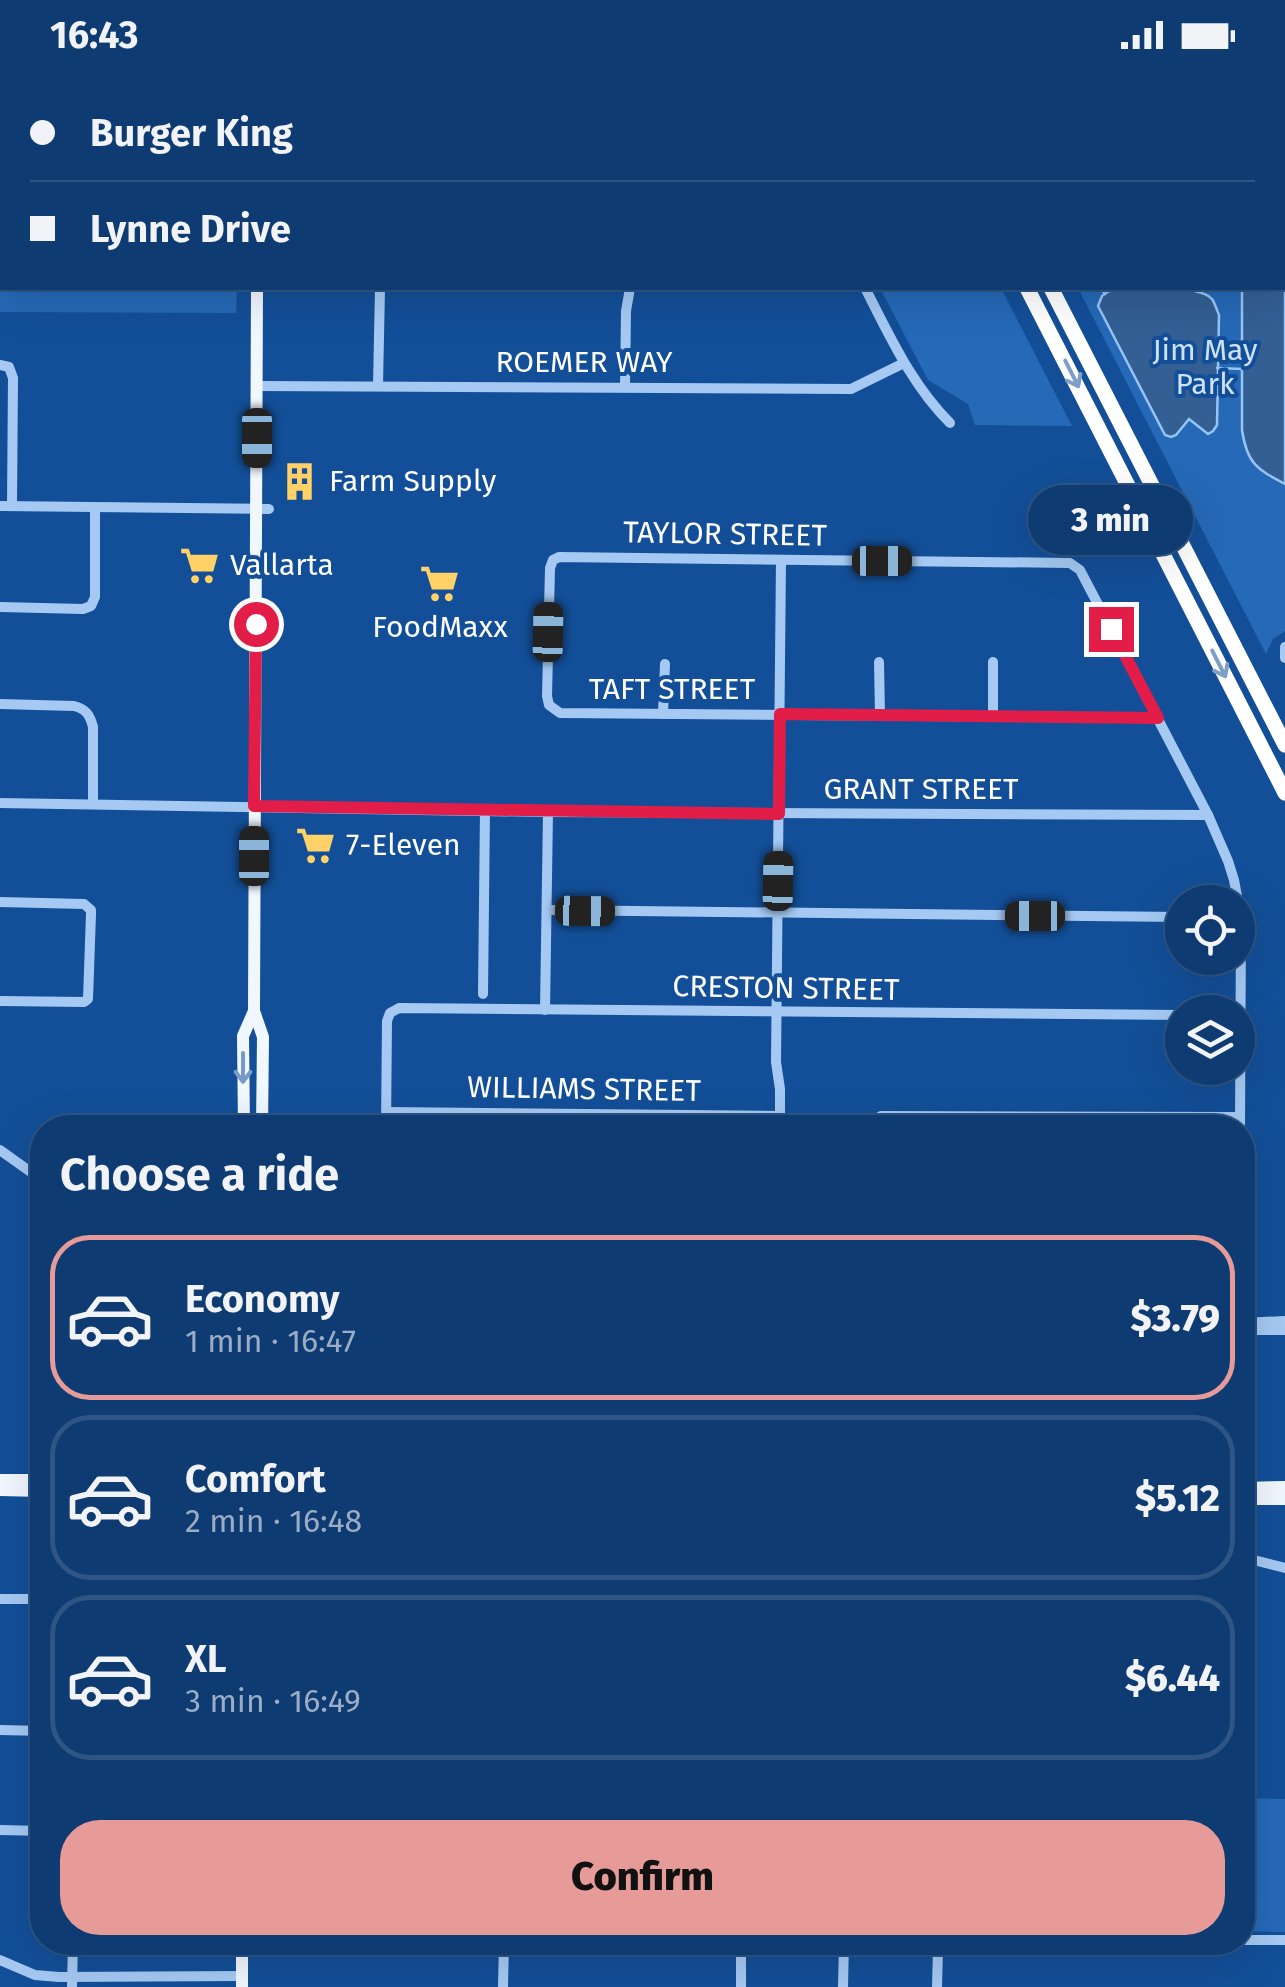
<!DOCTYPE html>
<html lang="en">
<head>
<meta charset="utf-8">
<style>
  body { margin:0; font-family:"Fira Sans",sans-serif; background:#1c467a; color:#f1f3f6; height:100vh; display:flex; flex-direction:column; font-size:38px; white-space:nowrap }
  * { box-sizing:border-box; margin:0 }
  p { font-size:32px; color:#9badc4 }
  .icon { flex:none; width:55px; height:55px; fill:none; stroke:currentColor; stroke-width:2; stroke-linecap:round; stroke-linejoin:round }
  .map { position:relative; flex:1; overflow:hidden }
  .panel { position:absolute; left:30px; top:1045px; width:1225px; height:840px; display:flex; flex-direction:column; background:#0e3b72; border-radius:40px; box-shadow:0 10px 40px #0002,0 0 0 2px #2e5584 }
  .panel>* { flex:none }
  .banner { position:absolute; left:0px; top:0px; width:1285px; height:220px; box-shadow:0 10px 40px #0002,0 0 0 2px #2e5584; display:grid; align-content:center; height:220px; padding:0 30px; background:#0e3b72 }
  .buttons { position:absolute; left:1165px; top:815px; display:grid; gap:20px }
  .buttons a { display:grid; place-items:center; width:90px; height:90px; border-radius:50%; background:#0e3b72; box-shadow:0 10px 40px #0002,0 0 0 2px #2e5584; font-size:50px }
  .end { position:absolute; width:45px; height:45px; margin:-22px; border:12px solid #e11d48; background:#fff; box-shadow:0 0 0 5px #fff }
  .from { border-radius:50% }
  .bubble { position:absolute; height:70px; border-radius:35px; background:#0e3b72; box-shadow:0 10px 40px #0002,0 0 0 2px #2e5584; font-size:32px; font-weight:800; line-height:70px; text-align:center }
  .car { position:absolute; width:30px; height:60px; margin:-30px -15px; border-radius:12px; box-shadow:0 0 8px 2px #0007; background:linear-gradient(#222 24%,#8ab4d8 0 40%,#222 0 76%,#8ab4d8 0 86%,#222 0) }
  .banner b { display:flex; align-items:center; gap:35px; height:95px; font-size:38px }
  .banner b+b { border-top:2px solid #2e5584 }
  .banner i { width:25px; height:25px; background:#f1f3f6 }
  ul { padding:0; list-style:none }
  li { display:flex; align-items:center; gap:30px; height:165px; margin:0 20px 15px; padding:0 10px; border:5px solid #2e5584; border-radius:40px }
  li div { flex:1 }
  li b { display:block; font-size:38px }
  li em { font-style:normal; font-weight:800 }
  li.active { border-color:#e69b98 }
  li>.icon { width:90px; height:90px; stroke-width:1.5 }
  h2 { padding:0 30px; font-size:45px; line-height:120px }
  .cta { display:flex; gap:20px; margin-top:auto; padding:20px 30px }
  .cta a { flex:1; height:115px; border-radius:40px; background:#e69b98; color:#111; font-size:40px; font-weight:800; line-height:115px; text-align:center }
  .status { display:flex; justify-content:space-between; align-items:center; height:70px; padding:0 50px; background:#0e3b72; direction:ltr }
  .status svg { height:28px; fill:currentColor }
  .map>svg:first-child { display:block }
  .green { fill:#2569b7 }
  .water { fill:#335f95; stroke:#97c4f6; stroke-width:2.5 }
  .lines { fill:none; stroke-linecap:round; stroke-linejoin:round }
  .stream { stroke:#97c4f6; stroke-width:2.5 }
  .minor { stroke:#a5c9f3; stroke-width:10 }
  .major { stroke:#f1f7ff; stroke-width:12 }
  .highway { stroke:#fff; stroke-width:15 }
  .oneway { stroke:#7d9ec6 }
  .oneway2 { stroke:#779bc6 }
  .route { stroke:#e11d48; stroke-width:12 }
  .labels { text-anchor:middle; stroke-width:8; stroke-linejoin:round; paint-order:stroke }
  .park-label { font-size:30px; fill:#cde3fd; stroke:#134f98 }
  .street-label { font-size:30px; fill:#fff; stroke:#134f98 }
  .poi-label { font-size:30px; fill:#fff; stroke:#134f98; text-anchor:start }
</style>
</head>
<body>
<div class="status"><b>16:43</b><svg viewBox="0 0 49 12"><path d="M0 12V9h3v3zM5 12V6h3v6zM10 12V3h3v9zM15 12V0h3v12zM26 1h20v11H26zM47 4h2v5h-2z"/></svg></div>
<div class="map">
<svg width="1285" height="1917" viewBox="0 0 1285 1917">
  <rect width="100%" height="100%" fill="#134f98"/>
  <g class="green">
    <polygon points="0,0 251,0 251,2 2,2 2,218 237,218 236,243 0,242"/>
    <polygon points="1285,173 1285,561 1273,569 1266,584 1078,218 1282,218 1283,174"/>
    <polygon points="880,218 1001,218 1072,356 975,355 968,334 928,310"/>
    <polygon points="1243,1728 1285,1729 1285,1862 1243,1861"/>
  </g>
  <g class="water">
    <path d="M1283,197H1285V414C1257,399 1247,394 1242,360V218H1282Z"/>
    <path d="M1159,218C1172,218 1203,219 1212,229C1214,231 1218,243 1219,245L1217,355L1213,361L1208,364L1189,349L1176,365L1171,367L1165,365L1098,236L1102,226L1109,221Z"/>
  </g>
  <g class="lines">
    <g class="stream">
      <polyline points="389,0 392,2"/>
      <polyline points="1100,218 1105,224"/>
      <polyline points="1217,298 1242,299"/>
    </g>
    <g class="minor">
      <polyline points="755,0 756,2"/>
      <polyline points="1282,163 1285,162"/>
      <path d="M865,218C890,266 911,314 950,353"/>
      <polyline points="0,295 9,297 13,308 12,436"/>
      <polyline points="257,316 851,319 904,293"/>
      <polyline points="378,316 380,218"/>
      <polyline points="625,317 626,241 630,218"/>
      <polyline points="0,436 269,439"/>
      <polyline points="0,537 83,539 91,536 95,527 95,438"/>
      <polyline points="1285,577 1285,588"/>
      <polyline points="879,592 880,646"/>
      <polyline points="993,592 993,647"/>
      <path d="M0,634L74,636C86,639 90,645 93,657V734"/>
      <polyline points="663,644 665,594"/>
      <polyline points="1158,648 560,643 549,635 547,626 550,498 553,490 559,487 1070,493 1080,500 1208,745 1228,791 1234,810 1241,848 1240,1058"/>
      <polyline points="0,733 548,742 1208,745"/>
      <polyline points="0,832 84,834 91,840 91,844 88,929 84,932 0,931"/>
      <polyline points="547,840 1182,847"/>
      <polyline points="483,924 485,740"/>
      <polyline points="545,940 548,742"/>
      <polyline points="387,1042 780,1046"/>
      <polyline points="386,1058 387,951 390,943 399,938 1182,945"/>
      <polyline points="780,1058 780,1019 776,992 781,490"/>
      <polyline points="875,1058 878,1048 881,1046 1240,1047"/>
      <polyline points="0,1080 42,1110"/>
      <polyline points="1242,1253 1285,1251"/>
      <polyline points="1242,1257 1248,1260 1285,1260"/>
      <polyline points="1242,1487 1285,1498"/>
      <polyline points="0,1529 42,1529"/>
      <polyline points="0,1660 42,1661"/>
      <polyline points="0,1760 42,1761"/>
      <polyline points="1242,1870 1285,1870"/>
      <polyline points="0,1890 35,1905 59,1907 242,1906"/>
      <polyline points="72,1917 73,1872"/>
      <polyline points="503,1917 504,1872"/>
      <polyline points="741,1917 741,1872"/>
      <polyline points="843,1917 844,1872"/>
      <polyline points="937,1917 938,1879 941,1872"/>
    </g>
    <g class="major">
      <polyline points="296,2 297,0"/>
      <polyline points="257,218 254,941 263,967 262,1058"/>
      <polyline points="244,1058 243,966 254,941"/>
      <polyline points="0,1410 42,1410"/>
      <polyline points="1242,1418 1285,1417"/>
      <polyline points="0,1420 42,1421"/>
      <polyline points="1242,1429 1285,1429"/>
      <polyline points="242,1917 242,1872"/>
    </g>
    <g class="highway">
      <polyline points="916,0 917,2"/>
      <polyline points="940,0 941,2"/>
      <polyline points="1027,218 1285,723"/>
      <polyline points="1051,218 1285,675"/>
    </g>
  </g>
  <defs><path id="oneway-shaft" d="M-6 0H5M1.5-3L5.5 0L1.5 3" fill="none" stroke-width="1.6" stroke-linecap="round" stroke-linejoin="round" transform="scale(2.5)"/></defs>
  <g class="oneway">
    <use href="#oneway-shaft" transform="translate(1072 304) rotate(63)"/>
    <use href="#oneway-shaft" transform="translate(1219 594) rotate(63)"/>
  </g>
  <use class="oneway2" href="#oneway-shaft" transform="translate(243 998) rotate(90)"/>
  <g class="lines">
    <polyline class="route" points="256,554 254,736 779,744 780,644 1158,648 1111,559"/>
  </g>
  <defs>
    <symbol id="building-bare" viewBox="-9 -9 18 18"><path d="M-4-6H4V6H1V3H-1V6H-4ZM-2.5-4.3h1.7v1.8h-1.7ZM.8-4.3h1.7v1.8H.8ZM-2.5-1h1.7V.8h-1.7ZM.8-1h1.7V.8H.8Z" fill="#ffd167" stroke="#134f98" stroke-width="2.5" paint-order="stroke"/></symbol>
    <symbol id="supermarket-bare" viewBox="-9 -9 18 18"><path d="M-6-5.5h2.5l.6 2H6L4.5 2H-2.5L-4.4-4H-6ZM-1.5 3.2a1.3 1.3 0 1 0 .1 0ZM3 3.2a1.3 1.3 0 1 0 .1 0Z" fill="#ffd167" stroke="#134f98" stroke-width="2.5" paint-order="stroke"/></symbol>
  </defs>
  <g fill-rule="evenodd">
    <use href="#building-bare" x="272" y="384" width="55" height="55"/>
    <use href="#supermarket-bare" x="172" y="468" width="55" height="55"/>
    <use href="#supermarket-bare" x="412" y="486" width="55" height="55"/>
    <use href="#supermarket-bare" x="288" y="748" width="55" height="55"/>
  </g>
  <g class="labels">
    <g class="park-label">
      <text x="1205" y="290">Jim May<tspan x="1205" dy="34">Park</tspan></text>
    </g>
    <g class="street-label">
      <text x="584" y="302">ROEMER WAY</text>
      <text transform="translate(725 464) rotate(1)" y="10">TAYLOR STREET</text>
      <text x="672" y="629">TAFT STREET</text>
      <text x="921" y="729">GRANT STREET</text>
      <text transform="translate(786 918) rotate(1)" y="10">CRESTON STREET</text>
      <text transform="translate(584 1019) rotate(1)" y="10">WILLIAMS STREET</text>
    </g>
    <g class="poi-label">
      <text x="329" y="421">Farm Supply</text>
      <text x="230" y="505">Vallarta</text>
      <text x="440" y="567" text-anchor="middle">FoodMaxx</text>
      <text x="346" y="785">7-Eleven</text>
    </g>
  </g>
</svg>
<div class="buttons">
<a><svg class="icon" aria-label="locate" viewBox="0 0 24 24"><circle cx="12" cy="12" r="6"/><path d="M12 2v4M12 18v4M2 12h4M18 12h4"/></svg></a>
<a><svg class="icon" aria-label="layers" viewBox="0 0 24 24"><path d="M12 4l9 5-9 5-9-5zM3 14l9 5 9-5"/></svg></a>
</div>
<i class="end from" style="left:256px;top:554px"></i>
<i class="end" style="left:1111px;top:559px"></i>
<div class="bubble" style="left:1028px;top:415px;width:165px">3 min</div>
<i class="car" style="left:257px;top:368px;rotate:180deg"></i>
<i class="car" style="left:882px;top:491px;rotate:90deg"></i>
<i class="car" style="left:548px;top:562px;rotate:1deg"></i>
<i class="car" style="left:254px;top:786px;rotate:0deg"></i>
<i class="car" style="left:778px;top:811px;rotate:1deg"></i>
<i class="car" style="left:585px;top:841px;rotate:91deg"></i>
<i class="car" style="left:1035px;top:846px;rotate:270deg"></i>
<div class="banner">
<b><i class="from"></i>Burger King</b>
<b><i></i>Lynne Drive</b>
</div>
<section class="panel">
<h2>Choose a ride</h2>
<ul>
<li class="active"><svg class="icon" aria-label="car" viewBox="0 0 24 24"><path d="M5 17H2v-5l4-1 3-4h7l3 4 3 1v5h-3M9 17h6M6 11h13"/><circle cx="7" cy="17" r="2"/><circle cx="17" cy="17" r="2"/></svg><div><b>Economy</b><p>1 min · 16:47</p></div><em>$3.79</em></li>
<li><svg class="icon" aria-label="car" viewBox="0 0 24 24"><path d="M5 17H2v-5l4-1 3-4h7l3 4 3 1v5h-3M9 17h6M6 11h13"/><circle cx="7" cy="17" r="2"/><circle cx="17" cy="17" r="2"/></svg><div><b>Comfort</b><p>2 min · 16:48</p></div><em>$5.12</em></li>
<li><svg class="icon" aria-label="car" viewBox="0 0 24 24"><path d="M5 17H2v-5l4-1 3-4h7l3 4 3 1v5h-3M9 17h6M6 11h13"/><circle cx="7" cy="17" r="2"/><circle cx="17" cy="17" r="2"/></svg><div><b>XL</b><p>3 min · 16:49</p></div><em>$6.44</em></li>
</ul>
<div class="cta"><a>Confirm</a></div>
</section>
</div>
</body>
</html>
